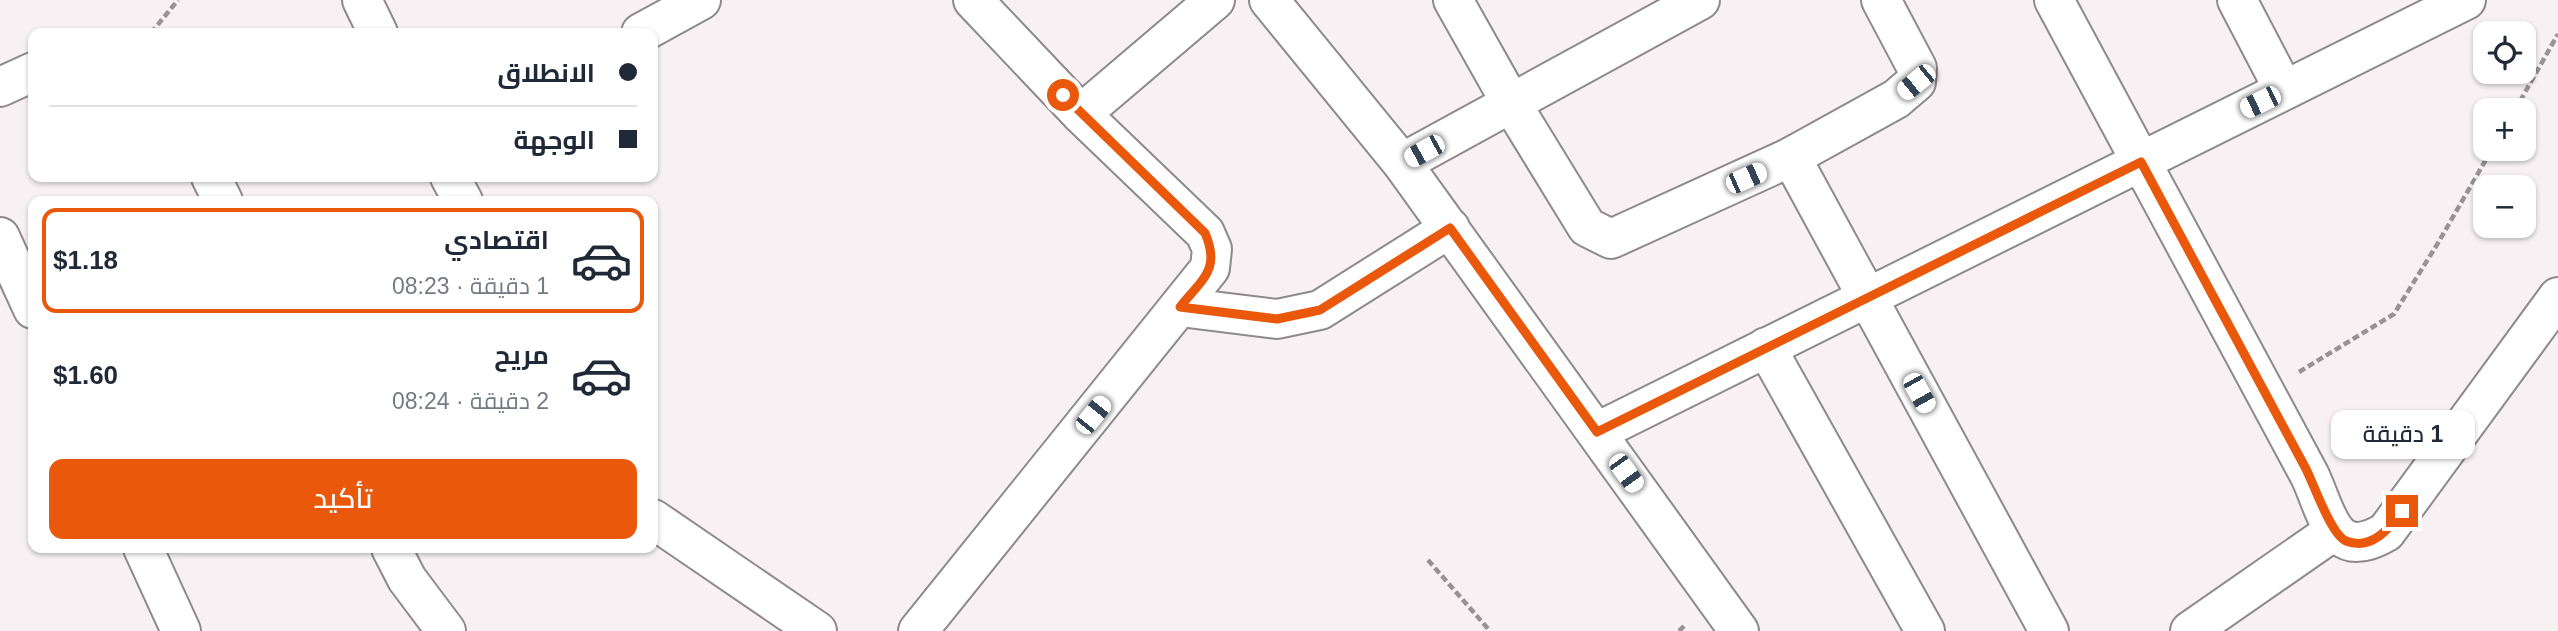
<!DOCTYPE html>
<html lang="ar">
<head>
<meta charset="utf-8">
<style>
  body { margin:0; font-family:Helvetica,Cairo,sans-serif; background:#f2f2f3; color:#1f2937; direction:rtl; height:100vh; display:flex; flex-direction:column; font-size:26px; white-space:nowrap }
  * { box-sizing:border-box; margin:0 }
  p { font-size:23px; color:#747a83 }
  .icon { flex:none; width:38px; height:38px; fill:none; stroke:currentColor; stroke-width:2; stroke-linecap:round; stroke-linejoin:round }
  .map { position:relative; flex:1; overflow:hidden; direction:ltr }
  .sheet { position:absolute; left:28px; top:196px; width:630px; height:357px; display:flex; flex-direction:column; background:#fff; border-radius:14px; box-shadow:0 2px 5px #0004; direction:rtl }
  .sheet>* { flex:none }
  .banner { position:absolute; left:28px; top:28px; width:630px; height:154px; border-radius:14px; box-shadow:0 2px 5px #0004; direction:rtl; display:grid; align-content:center; height:154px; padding:0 21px; background:#fff }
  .tools { position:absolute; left:2473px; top:21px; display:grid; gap:14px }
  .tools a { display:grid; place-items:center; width:63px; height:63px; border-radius:14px; background:#fff; box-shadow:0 2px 5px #0004; font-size:35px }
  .end { position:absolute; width:32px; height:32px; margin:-16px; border:9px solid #ea580c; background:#fff; box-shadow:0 0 0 4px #fff }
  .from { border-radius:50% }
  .bubble { position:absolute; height:49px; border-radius:14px; background:#fff; box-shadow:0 2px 5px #0004; font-size:23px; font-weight:600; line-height:49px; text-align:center; direction:rtl }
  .car { position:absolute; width:21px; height:42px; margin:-21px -10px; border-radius:9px; box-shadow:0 0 5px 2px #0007; background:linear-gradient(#fff 24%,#345 0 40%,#fff 0 76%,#345 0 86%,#fff 0) }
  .banner b { display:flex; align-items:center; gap:24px; height:66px; font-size:26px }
  .banner b+b { border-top:2px solid #e0e1e3 }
  .banner i { width:18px; height:18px; background:#1f2937 }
  ul { padding:12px 0 0; list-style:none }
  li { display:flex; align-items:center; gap:21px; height:105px; margin:0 14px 10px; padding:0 7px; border:4px solid transparent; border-radius:14px }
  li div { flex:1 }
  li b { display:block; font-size:26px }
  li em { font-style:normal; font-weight:600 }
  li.on { border-color:#ea580c }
  li>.icon { width:63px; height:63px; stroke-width:1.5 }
  .primary-button { display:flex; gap:14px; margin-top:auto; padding:14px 21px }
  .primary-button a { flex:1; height:80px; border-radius:14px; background:#ea580c; color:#fff; font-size:28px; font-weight:600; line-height:80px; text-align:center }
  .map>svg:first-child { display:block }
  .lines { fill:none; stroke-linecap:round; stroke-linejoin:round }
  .street-casing { stroke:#8f898c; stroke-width:42 }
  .path { stroke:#979395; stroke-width:4.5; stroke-dasharray:7 3.5; stroke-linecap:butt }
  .street { stroke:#fff; stroke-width:38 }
  .route { stroke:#ea580c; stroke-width:9 }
</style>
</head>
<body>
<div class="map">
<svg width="2558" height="631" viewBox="0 0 2558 631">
  <rect width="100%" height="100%" fill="#f7f1f4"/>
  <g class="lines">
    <defs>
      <g id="street">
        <polyline points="362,0 378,33"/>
        <polyline points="1269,0 1402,163 1739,631"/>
        <polyline points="1453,0 1511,103 1587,227 1611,239 1791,157 1896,99 1916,82 1917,68 1881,0"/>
        <path d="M2054,0L2310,476C2328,515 2333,563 2386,532L2558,297"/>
        <polyline points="2237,0 2284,90"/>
        <polyline points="641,33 701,0"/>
        <polyline points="0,87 33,72"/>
        <polyline points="1081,114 1215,0"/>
        <polyline points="1791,157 2049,631"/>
        <polyline points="1402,163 1700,0"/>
        <polyline points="211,177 223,201"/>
        <polyline points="450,177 463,201"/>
        <polyline points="0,237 33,309"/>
        <polyline points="1180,307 1277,319 1320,310 1450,228"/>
        <polyline points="1766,347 1925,631"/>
        <polyline points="1597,432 2466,0"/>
        <polyline points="653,519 817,631"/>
        <polyline points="143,548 181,631"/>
        <polyline points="391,548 407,579 446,631"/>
        <polyline points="918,631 1210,268 1212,249 1205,233 1081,114 973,0"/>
        <polyline points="2190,631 2334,531"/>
      </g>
    </defs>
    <use href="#street" class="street-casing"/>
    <g class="path">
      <polyline points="151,33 178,0"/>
      <polyline points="2515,110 2558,34"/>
      <polyline points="2299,372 2394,314 2438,243 2492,149"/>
      <polyline points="1428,560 1490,631"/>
      <polyline points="1679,631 1686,624"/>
    </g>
    <use href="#street" class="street"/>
  </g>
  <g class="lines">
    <path class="route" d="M1063,95L1205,233C1221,270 1202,279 1180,307L1277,319L1320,310L1450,228L1597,432L2141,162C2196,263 2250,366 2305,467C2314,484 2331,535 2346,541C2371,551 2389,529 2402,511"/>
  </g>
</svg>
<div class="tools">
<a><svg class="icon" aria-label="locate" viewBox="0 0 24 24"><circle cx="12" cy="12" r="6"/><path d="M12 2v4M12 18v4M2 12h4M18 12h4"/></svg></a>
<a>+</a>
<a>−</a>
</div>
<i class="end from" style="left:1063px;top:95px"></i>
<i class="end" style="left:2402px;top:511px"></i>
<div class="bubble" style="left:2331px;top:410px;width:144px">1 دقيقة</div>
<i class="car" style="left:1916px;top:82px;rotate:231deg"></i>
<i class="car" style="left:2260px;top:102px;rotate:244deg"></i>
<i class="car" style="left:1424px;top:151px;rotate:241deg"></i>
<i class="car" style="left:1746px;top:178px;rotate:66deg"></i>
<i class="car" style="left:1919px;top:393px;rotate:151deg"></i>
<i class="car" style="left:1093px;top:415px;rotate:39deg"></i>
<i class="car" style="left:1626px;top:473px;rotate:144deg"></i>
<div class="banner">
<b><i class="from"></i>الانطلاق</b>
<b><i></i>الوجهة</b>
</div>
<section class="sheet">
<ul>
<li class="on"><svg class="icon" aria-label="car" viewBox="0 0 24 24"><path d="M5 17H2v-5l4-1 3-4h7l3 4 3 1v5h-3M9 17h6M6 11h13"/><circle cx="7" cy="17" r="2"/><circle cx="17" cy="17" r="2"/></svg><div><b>اقتصادي</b><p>1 دقيقة · 08:23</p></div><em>$1.18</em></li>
<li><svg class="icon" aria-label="car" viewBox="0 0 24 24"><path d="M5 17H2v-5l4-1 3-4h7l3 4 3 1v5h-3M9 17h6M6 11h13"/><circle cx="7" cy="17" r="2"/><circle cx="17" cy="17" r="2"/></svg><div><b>مريح</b><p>2 دقيقة · 08:24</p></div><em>$1.60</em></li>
</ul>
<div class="primary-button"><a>تأكيد</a></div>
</section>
</div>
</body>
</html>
